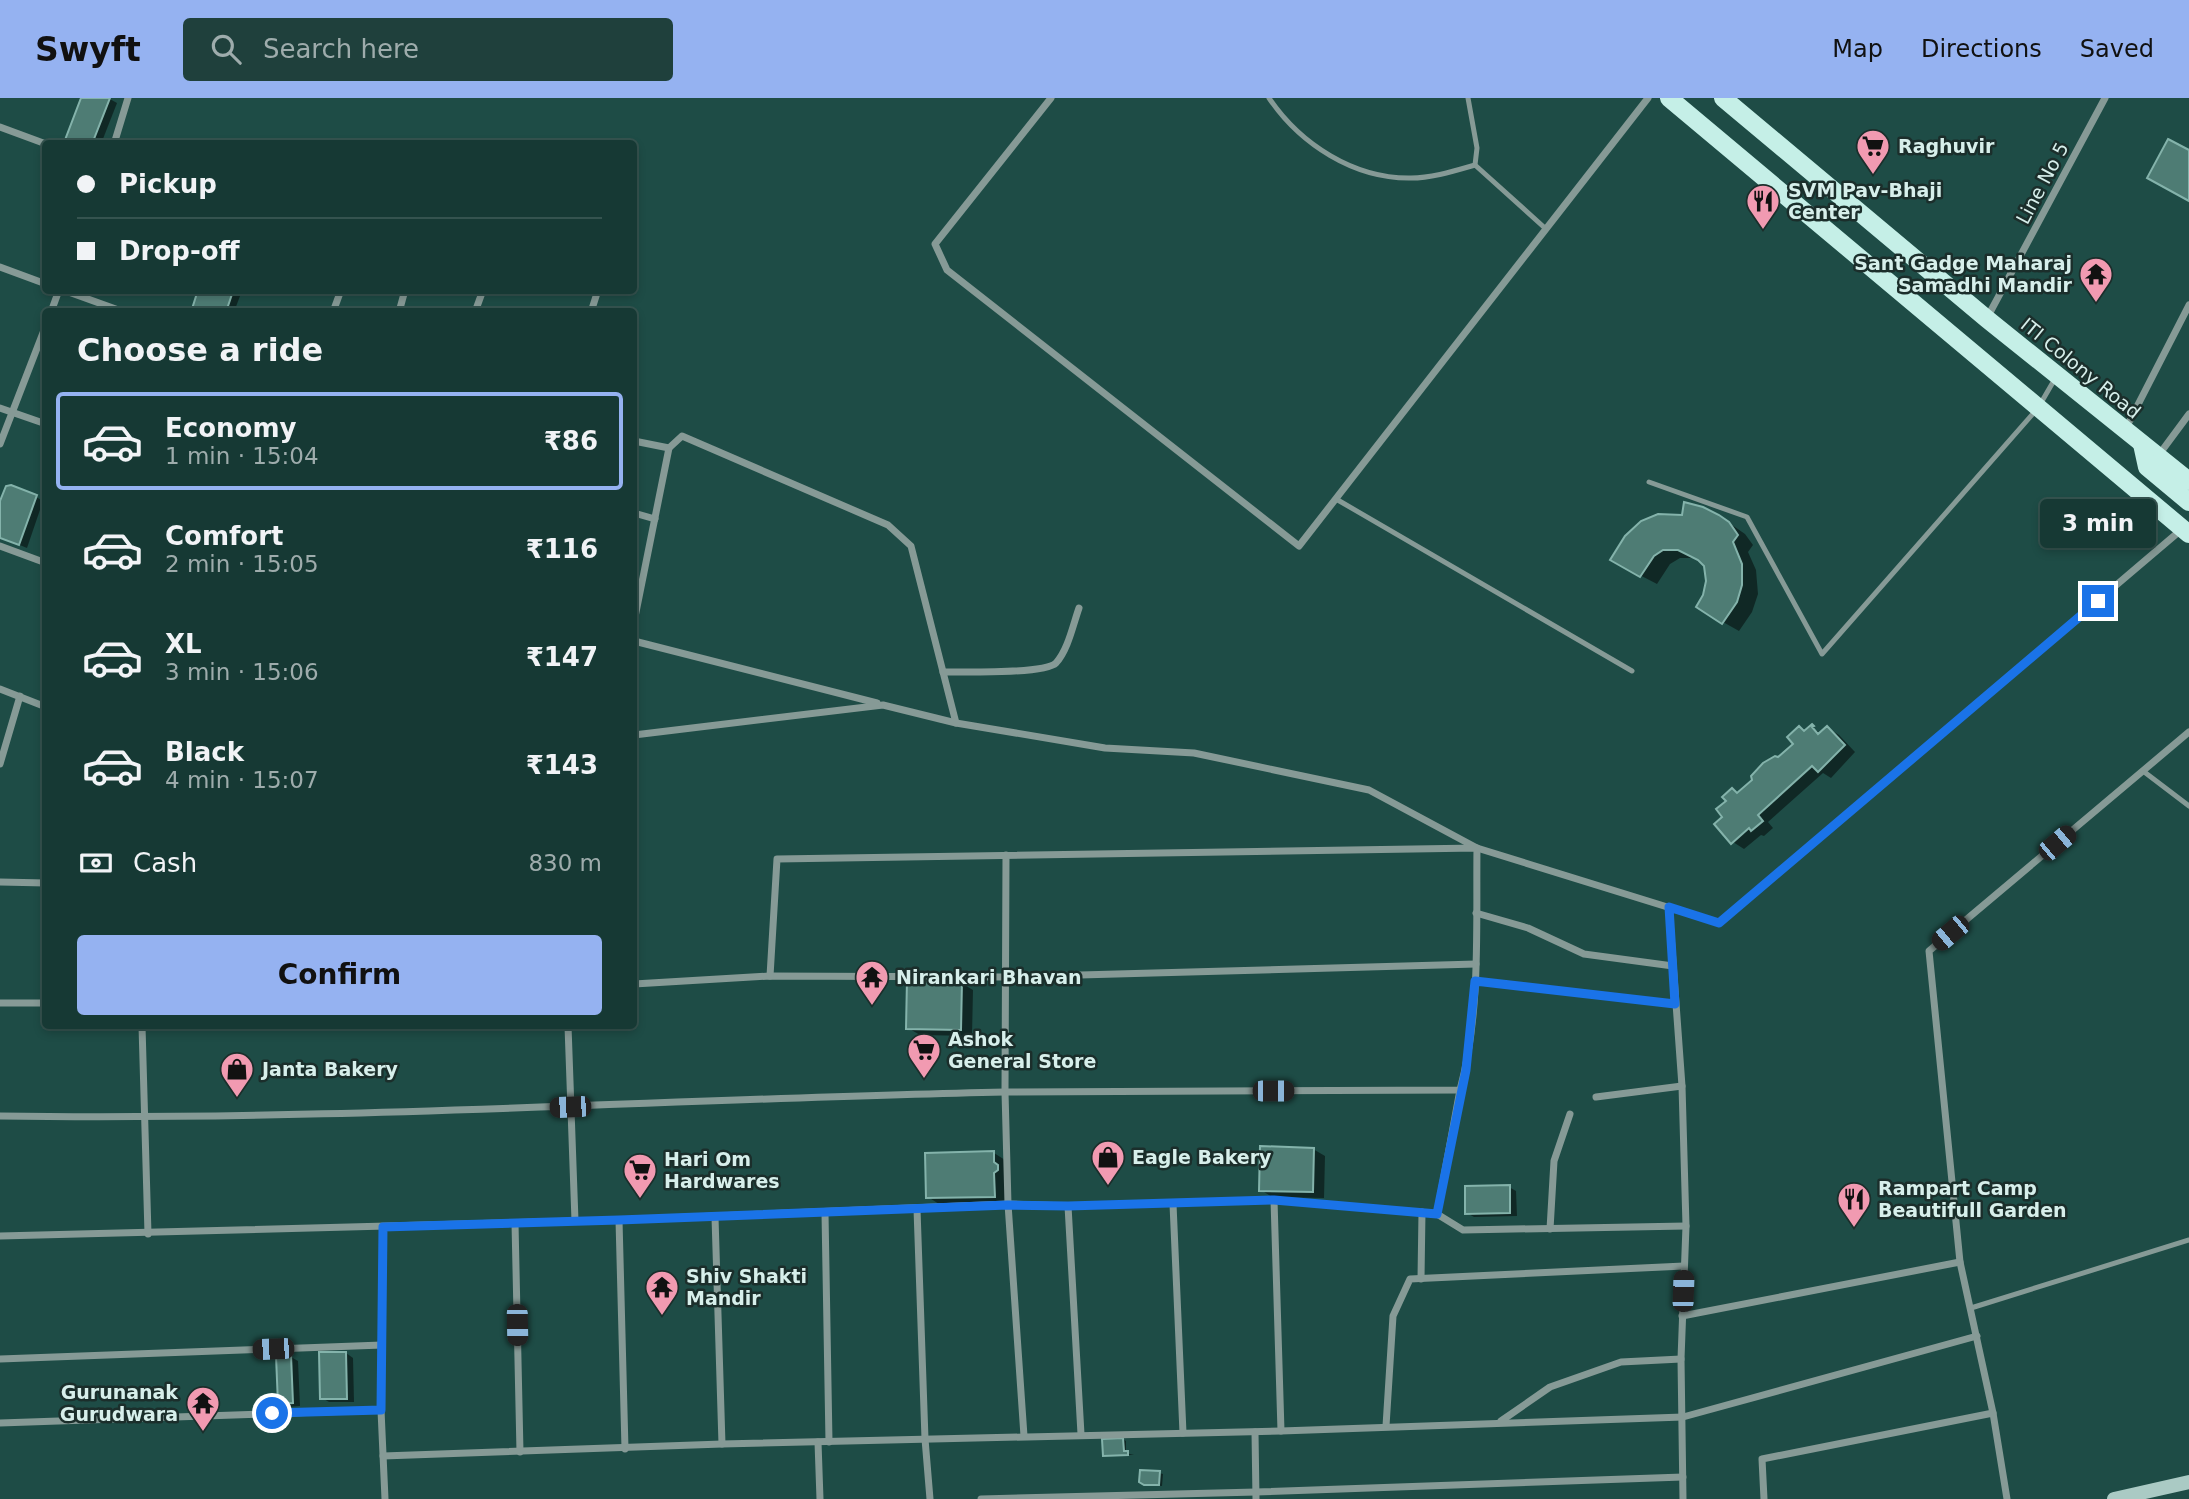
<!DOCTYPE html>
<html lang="en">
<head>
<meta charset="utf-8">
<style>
  body { margin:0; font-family:"DejaVu Sans",sans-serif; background:#1f403c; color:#f1f3f6; height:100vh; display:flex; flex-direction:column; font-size:26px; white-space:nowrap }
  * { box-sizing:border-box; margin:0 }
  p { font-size:23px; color:#9eacac }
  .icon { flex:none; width:38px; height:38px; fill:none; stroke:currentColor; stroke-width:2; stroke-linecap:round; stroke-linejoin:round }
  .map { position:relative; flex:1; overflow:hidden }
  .panel { position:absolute; left:42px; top:210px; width:595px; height:721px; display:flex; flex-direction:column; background:#163934; border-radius:7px; box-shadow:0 4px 10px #0003,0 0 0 2px #35534f }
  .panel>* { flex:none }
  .guide { position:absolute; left:42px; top:42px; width:595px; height:154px; border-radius:7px; box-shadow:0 4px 10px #0003,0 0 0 2px #35534f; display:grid; align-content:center; height:154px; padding:0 35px; background:#163934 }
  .end { position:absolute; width:32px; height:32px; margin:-16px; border:9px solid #1a73e8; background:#fff; box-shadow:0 0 0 4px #fff }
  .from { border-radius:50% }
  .bubble { position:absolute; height:49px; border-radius:7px; background:#163934; box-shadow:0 4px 10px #0003,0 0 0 2px #35534f; font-size:23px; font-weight:700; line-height:49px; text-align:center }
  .car { position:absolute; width:21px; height:42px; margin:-21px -10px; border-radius:9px; box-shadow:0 0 5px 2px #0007; background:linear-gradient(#222 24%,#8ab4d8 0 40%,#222 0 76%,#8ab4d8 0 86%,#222 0) }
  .guide b { display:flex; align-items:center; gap:24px; height:66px; font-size:26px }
  .guide b+b { border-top:2px solid #35534f }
  .guide i { width:18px; height:18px; background:#f1f3f6 }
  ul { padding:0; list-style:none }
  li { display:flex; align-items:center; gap:21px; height:98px; margin:0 14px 10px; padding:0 21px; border:4px solid transparent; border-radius:7px }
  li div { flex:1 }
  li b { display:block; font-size:26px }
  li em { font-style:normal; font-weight:700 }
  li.on { border-color:#95b2f1 }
  li>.icon { width:63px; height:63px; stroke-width:1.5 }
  h2 { padding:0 35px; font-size:32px; line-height:84px }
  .pay { display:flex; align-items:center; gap:18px; height:77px; padding:0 35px; font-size:26px }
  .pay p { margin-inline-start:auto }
  .button { display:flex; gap:14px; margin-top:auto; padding:14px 35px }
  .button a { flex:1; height:80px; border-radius:7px; background:#95b2f1; color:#111; font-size:28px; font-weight:700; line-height:80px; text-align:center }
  header { display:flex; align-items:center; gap:42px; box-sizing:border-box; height:98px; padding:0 35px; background:#95b2f1; color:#111 }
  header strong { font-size:33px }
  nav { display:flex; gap:38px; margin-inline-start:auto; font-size:24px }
  .search { width:490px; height:63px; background:#1f403c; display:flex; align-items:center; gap:18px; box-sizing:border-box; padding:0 24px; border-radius:7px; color:#9eacac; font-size:26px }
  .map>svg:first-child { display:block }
  .shadow { fill:#0007 }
  .building { fill:#4e7c74; stroke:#84b3ab; stroke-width:2 }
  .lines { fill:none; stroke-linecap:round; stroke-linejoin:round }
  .lane { stroke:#869a96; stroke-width:5 }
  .street { stroke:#869a96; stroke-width:7 }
  .secondary { stroke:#aacac4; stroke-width:14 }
  .primary { stroke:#c5efe7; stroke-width:18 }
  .route { stroke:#1a73e8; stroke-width:9 }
  .labels { text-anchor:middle; stroke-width:5; stroke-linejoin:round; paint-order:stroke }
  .poi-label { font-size:19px; font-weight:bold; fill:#d7efeb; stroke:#1b2e2b; text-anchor:start }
  .street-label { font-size:19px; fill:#d7efeb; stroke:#1b2e2b }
</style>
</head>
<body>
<header>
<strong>Swyft</strong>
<div class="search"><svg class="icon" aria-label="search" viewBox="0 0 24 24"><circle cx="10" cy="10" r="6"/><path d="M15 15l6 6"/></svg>Search here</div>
<nav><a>Map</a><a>Directions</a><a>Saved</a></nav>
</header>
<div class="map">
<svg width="2189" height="1401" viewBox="0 0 2189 1401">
  <rect width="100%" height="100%" fill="#1e4c46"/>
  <g class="shadow">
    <polygon points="83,0 108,0 117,5 101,46 76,46"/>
    <polygon points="232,194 240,198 234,214 193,214"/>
    <polygon points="36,399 43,403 27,450 10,443 0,435 0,408"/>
    <polygon points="1719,418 1745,436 1753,447 1748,454 1756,472 1758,496 1752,514 1739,533 1723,524 1704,497 1708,483 1705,465 1696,460 1680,460 1670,466 1657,486 1628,471"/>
    <polygon points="1810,629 1822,636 1828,630 1839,637 1855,654 1831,680 1823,675 1768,724 1773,730 1764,738 1761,737 1744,751 1733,744 1725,719 1732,692 1739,696 1795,646 1800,630 1806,633"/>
    <polygon points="928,883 934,886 961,885 973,892 972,938 920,937 908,930"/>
    <polygon points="1313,1051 1325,1058 1324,1100 1272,1099 1261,1092"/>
    <polygon points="994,1055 1005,1062 1006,1105 939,1106 928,1099"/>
    <polygon points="1509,1089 1516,1093 1517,1118 1474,1119 1467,1115"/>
    <polygon points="346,1255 353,1260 354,1304 329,1304 322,1300"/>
    <polygon points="291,1259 298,1263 300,1308 287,1309 279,1305"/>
    <polygon points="1123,1341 1126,1343 1126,1355 1134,1357 1104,1357"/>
    <polygon points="1159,1375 1163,1376 1162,1388 1149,1387 1141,1383"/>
  </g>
  <g class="building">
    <polygon points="81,0 110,0 92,46 75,46 65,42"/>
    <polygon points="2168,41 2189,52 2189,103 2147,80"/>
    <polygon points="198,192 233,192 233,193 226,214 191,214"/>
    <polygon points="11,387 37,397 19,447 0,440 0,403 6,388"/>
    <polygon points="1684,404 1703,409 1719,417 1729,424 1738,437 1733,444 1742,466 1742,487 1737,504 1722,526 1696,509 1703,497 1706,483 1704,468 1698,462 1678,452 1663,452 1654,458 1640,479 1610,462 1625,438 1641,423 1658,416 1682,417"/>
    <polygon points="1812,626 1814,628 1812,629 1818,636 1827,628 1845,647 1818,674 1812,668 1758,717 1763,723 1751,733 1749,730 1731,746 1714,726 1722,719 1716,711 1726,703 1722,699 1732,690 1737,695 1752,682 1751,678 1763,665 1775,658 1778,659 1793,646 1787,639 1799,628 1804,633"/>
    <polygon points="907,881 929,881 929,885 939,885 939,882 962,883 961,932 906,931"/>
    <polygon points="1260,1048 1314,1050 1313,1094 1259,1093"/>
    <polygon points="994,1053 994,1064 998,1067 998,1072 994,1075 995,1099 926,1100 925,1055"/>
    <polygon points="1510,1087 1510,1115 1465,1116 1465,1088"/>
    <polygon points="319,1254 346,1254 347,1301 320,1301"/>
    <polygon points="291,1257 293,1305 278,1306 276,1258"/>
    <polygon points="1123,1340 1124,1353 1128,1353 1128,1357 1103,1358 1102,1341"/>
    <polygon points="1140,1372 1160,1373 1159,1387 1144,1387 1139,1384"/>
  </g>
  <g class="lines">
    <g class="lane">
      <path d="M1269,0C1300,46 1354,81 1411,80C1432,80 1454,73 1475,67"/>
      <polyline points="1468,0 1477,50 1475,67 1546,131"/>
      <polyline points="1649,384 1747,419 1822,556 2038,310 2056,279"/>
      <polyline points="1336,401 1632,573"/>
      <polyline points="2143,673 2189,708"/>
      <polyline points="1971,1210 2189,1142"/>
    </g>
    <g class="street">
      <polyline points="1051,0 935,146 947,172 1299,448 1648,0"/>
      <polyline points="0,29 46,46"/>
      <polyline points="114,46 128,0"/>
      <polyline points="0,169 46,186"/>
      <polyline points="63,192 124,214"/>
      <polyline points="51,214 59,192"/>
      <polyline points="333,214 341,192"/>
      <polyline points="399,214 405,192"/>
      <polyline points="475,214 483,192"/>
      <polyline points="591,214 598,192"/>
      <polyline points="1987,220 2105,0"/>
      <polyline points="0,310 46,326"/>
      <polyline points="2125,332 2189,207"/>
      <polyline points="634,343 669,350"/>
      <polyline points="0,346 46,227"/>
      <polyline points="2158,358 2189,316"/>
      <polyline points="634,415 655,421"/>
      <polyline points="0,448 46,465"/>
      <polyline points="634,524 669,350 682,338 888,427 911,448 956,625"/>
      <polyline points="634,543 877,605"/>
      <path d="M943,574C963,574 1045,576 1056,565C1068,552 1073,527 1079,510"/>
      <polyline points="0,591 46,609"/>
      <polyline points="634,637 883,607 956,625 1105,650 1194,655 1369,692 1477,750 1719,825 2181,432"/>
      <polyline points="0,666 20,598"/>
      <polyline points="1006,757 1005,994 1008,1106 1024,1338"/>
      <polyline points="0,784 46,785"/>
      <polyline points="1669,809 1682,988 1686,1128 1681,1261 1683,1401"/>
      <polyline points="1476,815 1528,830 1584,856 1673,868"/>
      <polyline points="1475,883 1675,906"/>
      <polyline points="634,886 770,878 1006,879 1476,866"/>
      <polyline points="0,905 46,905"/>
      <polyline points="142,928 148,1136"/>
      <polyline points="568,928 575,1123"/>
      <polyline points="1596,999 1682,988"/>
      <path d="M0,1018C335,1023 670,1001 1005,994C1157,992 1309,993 1460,992C1481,914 1476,830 1477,750L777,761L770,878"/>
      <polyline points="1274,1102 1281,1333"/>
      <polyline points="1173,1106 1183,1335"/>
      <polyline points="1068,1108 1081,1336"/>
      <polyline points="917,1111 925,1341 930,1401"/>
      <polyline points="825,1115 829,1344"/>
      <polyline points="1437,1116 1460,992"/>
      <polyline points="715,1119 722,1346"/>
      <polyline points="619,1122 625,1351"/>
      <polyline points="515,1125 520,1354"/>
      <polyline points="383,1129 381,1312 385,1401"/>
      <polyline points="1550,1131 1554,1063 1570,1016"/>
      <polyline points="0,1138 619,1122 1008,1106 1068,1108 1274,1102 1437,1116 1463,1132 1686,1128"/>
      <polyline points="1421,1181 1422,1114"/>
      <polyline points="1682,1218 1960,1164"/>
      <polyline points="0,1261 382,1247"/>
      <polyline points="1501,1323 1550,1289 1621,1264 1681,1261"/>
      <polyline points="0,1325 381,1312"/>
      <polyline points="1386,1328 1393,1218 1410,1181 1684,1168"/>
      <polyline points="1255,1334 1256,1401"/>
      <polyline points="818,1344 820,1401"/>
      <polyline points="383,1358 722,1346 1281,1333 1683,1319 1977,1238"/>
      <polyline points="981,1401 1256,1394 1683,1379"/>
      <polyline points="1764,1401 1762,1361 1993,1315"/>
      <polyline points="2007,1401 1993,1315 1960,1164 1929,853 2189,634"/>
    </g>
    <polyline class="secondary" points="2114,1401 2189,1384"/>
    <g class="primary">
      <polyline points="1669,0 2189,436"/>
      <polyline points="1723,0 1987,221 2189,383"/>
      <polyline points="2142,346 2147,369 2189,404"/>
    </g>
  </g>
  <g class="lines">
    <polyline class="route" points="272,1315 381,1312 383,1129 619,1122 1008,1107 1068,1108 1274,1102 1437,1116 1466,972 1475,883 1675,906 1669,809 1719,825 2098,503"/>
  </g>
  <defs>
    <symbol id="supermarket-pin" viewBox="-11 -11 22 30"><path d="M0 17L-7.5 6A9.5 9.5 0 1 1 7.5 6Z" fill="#f19ab1" stroke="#1b2e2b"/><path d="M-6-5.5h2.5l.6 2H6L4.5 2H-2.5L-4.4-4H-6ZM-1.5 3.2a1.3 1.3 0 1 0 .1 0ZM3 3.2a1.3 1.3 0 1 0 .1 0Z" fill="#111"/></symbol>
    <symbol id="restaurant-pin" viewBox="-11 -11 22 30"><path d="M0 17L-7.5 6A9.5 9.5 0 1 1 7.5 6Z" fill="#f19ab1" stroke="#1b2e2b"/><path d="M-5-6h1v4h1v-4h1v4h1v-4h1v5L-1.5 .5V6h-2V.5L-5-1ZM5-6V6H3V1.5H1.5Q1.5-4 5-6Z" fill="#111"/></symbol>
    <symbol id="temple-pin" viewBox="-11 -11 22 30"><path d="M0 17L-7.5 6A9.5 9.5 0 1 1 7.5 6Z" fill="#f19ab1" stroke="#1b2e2b"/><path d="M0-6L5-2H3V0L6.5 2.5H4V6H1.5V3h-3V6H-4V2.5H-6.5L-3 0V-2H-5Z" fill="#111"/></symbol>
    <symbol id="shop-pin" viewBox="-11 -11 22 30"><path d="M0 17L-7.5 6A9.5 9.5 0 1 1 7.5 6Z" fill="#f19ab1" stroke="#1b2e2b"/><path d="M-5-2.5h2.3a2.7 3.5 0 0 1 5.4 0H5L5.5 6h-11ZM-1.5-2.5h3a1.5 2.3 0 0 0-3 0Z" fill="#111"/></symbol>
  </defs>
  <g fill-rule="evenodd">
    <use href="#supermarket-pin" x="1854" y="29" width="38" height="52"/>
    <use href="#restaurant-pin" x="1744" y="84" width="38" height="52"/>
    <use href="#temple-pin" x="2077" y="157" width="38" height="52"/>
    <use href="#temple-pin" x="853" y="860" width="38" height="52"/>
    <use href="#supermarket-pin" x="905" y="933" width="38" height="52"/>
    <use href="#shop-pin" x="218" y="952" width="38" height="52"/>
    <use href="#shop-pin" x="1089" y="1040" width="38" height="52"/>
    <use href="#supermarket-pin" x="621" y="1053" width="38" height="52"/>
    <use href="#restaurant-pin" x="1835" y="1082" width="38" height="52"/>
    <use href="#temple-pin" x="643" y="1170" width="38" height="52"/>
    <use href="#temple-pin" x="184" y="1286" width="38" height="52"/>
  </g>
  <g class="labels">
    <g class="poi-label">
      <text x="1898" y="55">Raghuvir</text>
      <text x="1788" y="99">SVM Pav-Bhaji<tspan x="1788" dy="22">Center</tspan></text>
      <text x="2072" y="172" text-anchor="end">Sant Gadge Maharaj<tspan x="2072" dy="22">Samadhi Mandir</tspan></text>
      <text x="896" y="886">Nirankari Bhavan</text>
      <text x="948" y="948">Ashok<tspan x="948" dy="22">General Store</tspan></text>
      <text x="262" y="978">Janta Bakery</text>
      <text x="1132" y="1066">Eagle Bakery</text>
      <text x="664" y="1068">Hari Om<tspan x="664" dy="22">Hardwares</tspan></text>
      <text x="1878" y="1097">Rampart Camp<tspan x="1878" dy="22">Beautifull Garden</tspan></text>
      <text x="686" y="1185">Shiv Shakti<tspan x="686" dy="22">Mandir</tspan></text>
      <text x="178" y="1301" text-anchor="end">Gurunanak<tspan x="178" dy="22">Gurudwara</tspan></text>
    </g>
    <g class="street-label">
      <text transform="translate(2042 85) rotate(-62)" y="7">Line No 5</text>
      <text transform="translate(2081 270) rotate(39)" y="7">ITI Colony Road</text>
    </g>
  </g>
</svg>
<i class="end from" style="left:272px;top:1315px"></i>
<i class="end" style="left:2098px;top:503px"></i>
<div class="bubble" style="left:2040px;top:401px;width:116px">3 min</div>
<i class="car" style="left:2057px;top:745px;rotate:50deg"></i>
<i class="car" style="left:1950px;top:835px;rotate:230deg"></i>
<i class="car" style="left:1273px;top:993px;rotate:90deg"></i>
<i class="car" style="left:570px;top:1009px;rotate:268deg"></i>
<i class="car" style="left:1683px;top:1193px;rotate:2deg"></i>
<i class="car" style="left:517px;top:1227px;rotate:179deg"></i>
<i class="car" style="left:273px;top:1251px;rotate:268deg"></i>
<div class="guide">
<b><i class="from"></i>Pickup</b>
<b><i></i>Drop-off</b>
</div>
<section class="panel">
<h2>Choose a ride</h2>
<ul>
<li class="on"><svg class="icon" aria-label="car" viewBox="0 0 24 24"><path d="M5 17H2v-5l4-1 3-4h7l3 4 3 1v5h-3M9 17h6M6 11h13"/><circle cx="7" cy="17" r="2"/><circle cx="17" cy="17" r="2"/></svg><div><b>Economy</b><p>1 min · 15:04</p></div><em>₹86</em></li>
<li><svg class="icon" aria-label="car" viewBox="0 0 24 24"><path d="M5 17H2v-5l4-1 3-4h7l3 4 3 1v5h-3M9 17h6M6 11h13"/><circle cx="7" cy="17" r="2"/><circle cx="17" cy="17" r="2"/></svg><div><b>Comfort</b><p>2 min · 15:05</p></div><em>₹116</em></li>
<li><svg class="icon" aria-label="car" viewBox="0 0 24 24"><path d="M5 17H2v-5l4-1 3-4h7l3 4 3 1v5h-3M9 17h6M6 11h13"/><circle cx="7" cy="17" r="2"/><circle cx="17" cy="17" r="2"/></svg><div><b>XL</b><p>3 min · 15:06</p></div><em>₹147</em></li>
<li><svg class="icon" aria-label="car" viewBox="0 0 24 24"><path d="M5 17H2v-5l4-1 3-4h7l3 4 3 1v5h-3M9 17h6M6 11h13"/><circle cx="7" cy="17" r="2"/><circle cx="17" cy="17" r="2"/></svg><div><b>Black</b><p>4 min · 15:07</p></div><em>₹143</em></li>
</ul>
<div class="pay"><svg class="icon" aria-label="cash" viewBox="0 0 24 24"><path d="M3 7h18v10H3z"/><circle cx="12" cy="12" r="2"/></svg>Cash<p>830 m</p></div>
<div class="button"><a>Confirm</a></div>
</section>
</div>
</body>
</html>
